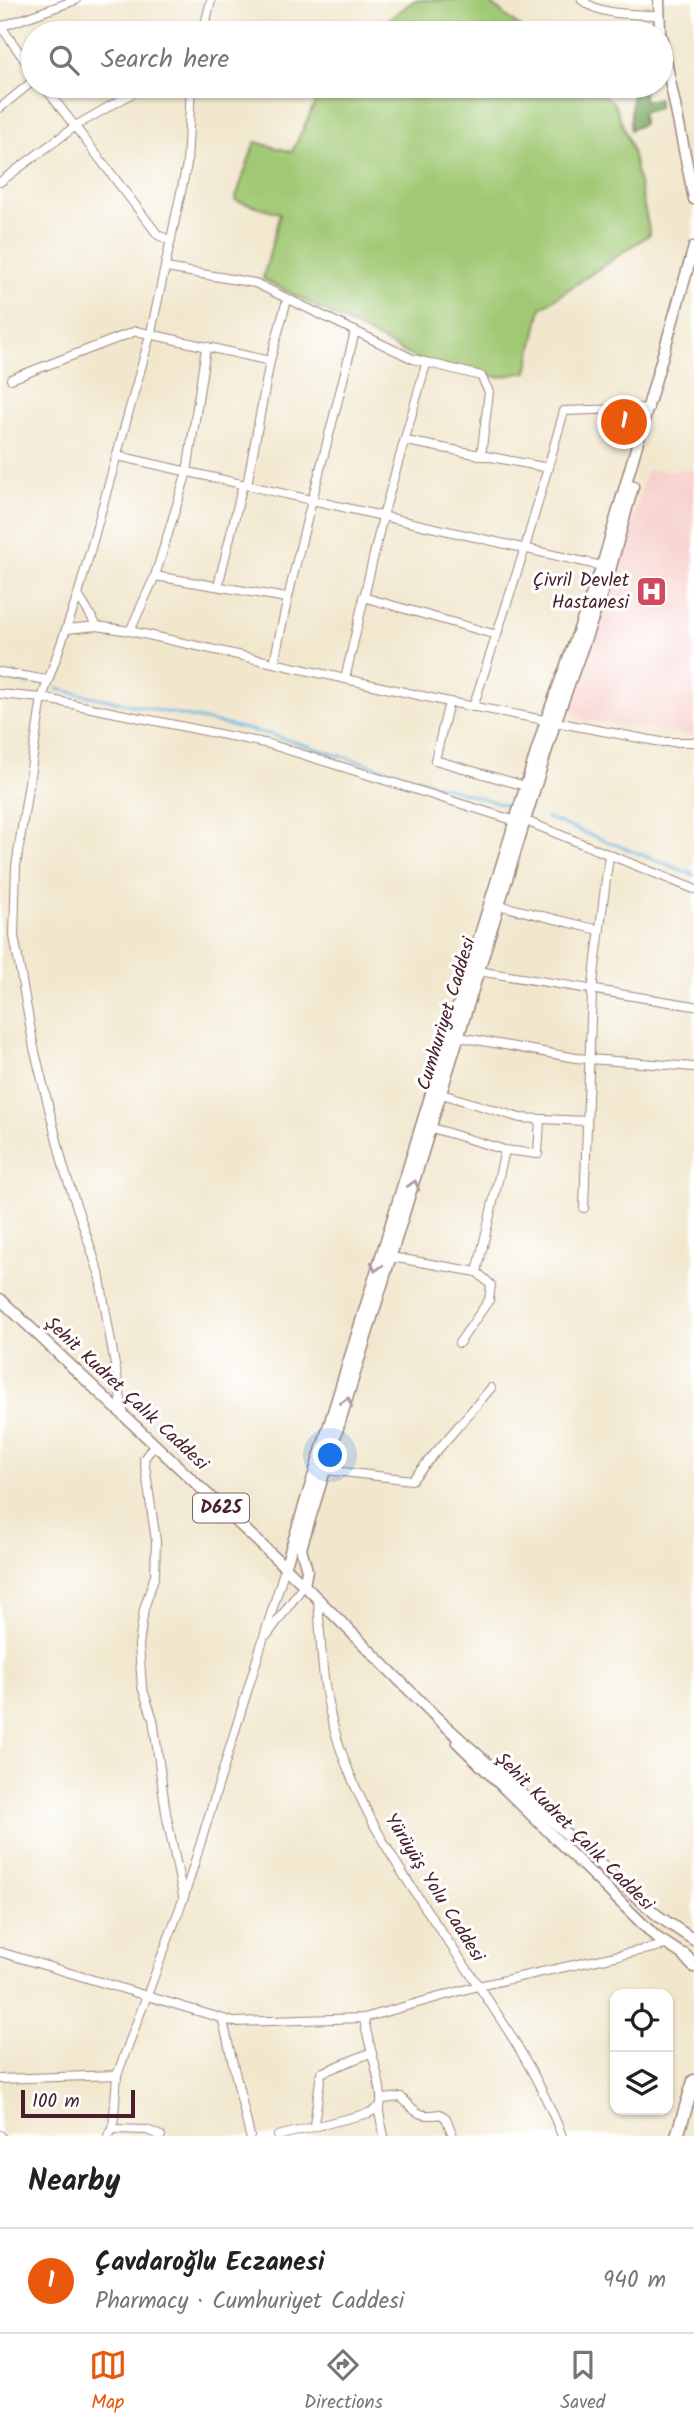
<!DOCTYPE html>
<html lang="en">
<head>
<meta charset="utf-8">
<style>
  :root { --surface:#fff; --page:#f2f2f2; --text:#222; --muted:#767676; --line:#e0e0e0; --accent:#ea580c }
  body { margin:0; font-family:Kalam,sans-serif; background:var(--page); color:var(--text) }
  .controls { position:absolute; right:21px; bottom:21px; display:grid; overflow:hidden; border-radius:14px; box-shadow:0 2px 5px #0004 }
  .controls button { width:63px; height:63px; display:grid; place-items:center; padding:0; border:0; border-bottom:2px solid var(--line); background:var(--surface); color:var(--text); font:35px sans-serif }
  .scale { position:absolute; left:21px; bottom:18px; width:114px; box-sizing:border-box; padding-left:7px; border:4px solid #4a1f2b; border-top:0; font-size:19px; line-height:24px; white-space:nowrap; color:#4a1f2b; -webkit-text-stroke:5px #fff; paint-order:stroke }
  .you { position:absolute; left:331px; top:1456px; width:24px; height:24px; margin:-18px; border:5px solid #fff; border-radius:50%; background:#1a73e8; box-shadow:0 0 0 10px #1a73e833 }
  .badge { display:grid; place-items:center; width:46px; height:46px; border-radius:50%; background:var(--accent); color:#fff; font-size:23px; font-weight:700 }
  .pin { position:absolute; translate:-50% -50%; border:4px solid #fff; box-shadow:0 2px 7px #0006 }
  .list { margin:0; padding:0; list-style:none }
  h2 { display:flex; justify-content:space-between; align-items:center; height:91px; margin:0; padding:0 28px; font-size:30px }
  h2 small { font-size:23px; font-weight:400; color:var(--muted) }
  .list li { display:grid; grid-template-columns:46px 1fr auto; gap:21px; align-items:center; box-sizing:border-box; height:105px; padding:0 28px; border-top:2px solid var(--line) }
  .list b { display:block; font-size:26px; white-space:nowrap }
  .list p { margin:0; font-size:23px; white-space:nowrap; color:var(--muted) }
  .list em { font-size:23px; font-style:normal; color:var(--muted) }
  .icon { flex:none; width:38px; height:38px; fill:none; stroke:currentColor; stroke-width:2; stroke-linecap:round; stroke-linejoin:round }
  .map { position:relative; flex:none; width:694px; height:2136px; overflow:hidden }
  .search { position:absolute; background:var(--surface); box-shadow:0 2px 5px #0004; left:21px; right:21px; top:21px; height:77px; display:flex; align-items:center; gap:18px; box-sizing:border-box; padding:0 24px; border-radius:38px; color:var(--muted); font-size:26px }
  .sheet { height:196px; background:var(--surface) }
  nav { display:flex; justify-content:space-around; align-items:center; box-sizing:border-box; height:98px; border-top:2px solid var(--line); background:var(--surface); font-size:19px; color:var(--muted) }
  nav a { display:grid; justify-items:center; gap:4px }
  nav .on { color:var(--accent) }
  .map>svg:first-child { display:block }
  .built { fill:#f7d0cb }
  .green { fill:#a1c974; stroke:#767450; stroke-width:2 }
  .forest { fill:#80ad66; stroke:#656648; stroke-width:2 }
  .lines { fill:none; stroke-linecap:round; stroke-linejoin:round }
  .stream { stroke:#68b2e0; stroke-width:2.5 }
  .minor-casing { stroke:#9e837c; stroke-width:10 }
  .major-casing { stroke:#9e837c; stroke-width:13 }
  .highway-casing { stroke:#9e837c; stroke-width:15 }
  .minor { stroke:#fff; stroke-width:8 }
  .major { stroke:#fff; stroke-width:10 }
  .highway { stroke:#fff; stroke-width:12 }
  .oneway { stroke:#ae9aa0 }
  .labels { text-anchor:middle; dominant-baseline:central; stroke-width:6; stroke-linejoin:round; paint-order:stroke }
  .shield { fill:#fff; stroke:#80626b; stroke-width:2 }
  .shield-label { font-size:18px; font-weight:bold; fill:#4a1f2b }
  .poi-label { font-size:19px; fill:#4a1f2b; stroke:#fff; text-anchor:end }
  .street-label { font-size:19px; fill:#4a1f2b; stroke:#fff }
</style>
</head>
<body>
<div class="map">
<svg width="694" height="2136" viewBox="0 0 694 2136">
  <rect width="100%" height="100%" fill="#fff"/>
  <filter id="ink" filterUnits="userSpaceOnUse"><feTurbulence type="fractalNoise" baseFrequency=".0143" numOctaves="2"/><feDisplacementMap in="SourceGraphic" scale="14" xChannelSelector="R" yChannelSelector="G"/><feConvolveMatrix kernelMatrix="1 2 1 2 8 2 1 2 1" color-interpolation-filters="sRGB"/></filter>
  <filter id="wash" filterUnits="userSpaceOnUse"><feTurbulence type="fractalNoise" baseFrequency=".00686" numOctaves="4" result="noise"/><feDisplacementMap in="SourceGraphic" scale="28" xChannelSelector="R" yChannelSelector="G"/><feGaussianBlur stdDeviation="1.57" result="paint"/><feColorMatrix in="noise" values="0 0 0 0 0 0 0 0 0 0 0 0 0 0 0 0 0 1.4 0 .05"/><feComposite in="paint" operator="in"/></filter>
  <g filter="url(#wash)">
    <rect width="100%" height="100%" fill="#f1e7cd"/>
    <polygon class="built" points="646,470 694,470 694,736 582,720 569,708 630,532"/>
    <g class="green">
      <polygon points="415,0 486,0 527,33 371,33"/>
      <polygon points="323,86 592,86 614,103 631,147 650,234 541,308 527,372 499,377 427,364 263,279 280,213 235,200 255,142 292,152"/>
    </g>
    <polygon class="forest" points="633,86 642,86 645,101 658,98 658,108 642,112 643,124 630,130"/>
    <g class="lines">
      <g class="stream">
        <polyline points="0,678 30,684"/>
        <polyline points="57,689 265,733 508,806"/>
        <polyline points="547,818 694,875"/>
      </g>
    </g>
  </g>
  <g filter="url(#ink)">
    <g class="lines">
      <defs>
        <g id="minor">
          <path d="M582,0C600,16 634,14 657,15"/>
          <polyline points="0,25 33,72"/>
          <polyline points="0,27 76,0"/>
          <polyline points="203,33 211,0"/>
          <polyline points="44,86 158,235 171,241"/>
          <polyline points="191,86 187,164 151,332 78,595 42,698 269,744 516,821"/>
          <polyline points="0,108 33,81"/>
          <polyline points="0,182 77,125 145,86"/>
          <polyline points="166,268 255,283 413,359 481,376 489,392 481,456"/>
          <polyline points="11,379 136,331 270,361"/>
          <polyline points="406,441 549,468"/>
          <polyline points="118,456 602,566"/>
          <polyline points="247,485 270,361 287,300"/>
          <polyline points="155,576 287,598"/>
          <polyline points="218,586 243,484"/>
          <polyline points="78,595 97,626"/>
          <polyline points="363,597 497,635"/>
          <polyline points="67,629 97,626 130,631 449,702 661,742 694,742"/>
          <polyline points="130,631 155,576 187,472 206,348"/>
          <path d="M274,663C296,551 329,442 355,331"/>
          <polyline points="0,672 47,680"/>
          <polyline points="345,679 383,516 426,364"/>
          <polyline points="0,694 42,698 16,866 14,936 34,1048 64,1169 99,1273 124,1417"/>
          <polyline points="449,702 435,760 525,786"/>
          <polyline points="473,707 525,548 564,411 649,408"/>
          <polyline points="526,821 694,889"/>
          <polyline points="498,905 599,930"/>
          <polyline points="478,971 694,1006"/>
          <polyline points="454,1036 576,1058 694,1067"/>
          <polyline points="442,1094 520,1118 586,1121"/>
          <polyline points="432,1128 505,1150 538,1154 540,1119"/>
          <polyline points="584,1208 592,992 609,855"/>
          <polyline points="391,1257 477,1272 491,1285 489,1300 459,1343"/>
          <polyline points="477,1272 505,1150"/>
          <polyline points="154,1445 144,1459 156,1541 155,1575 144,1609 139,1645 142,1687 153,1719 166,1813 183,1896"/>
          <polyline points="326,1470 412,1480 491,1388"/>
          <path d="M318,1599C321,1645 322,1691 336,1735C381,1884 507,1992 562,2136"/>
          <polyline points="268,1634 304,1585"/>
          <polyline points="0,1952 234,2022 364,2018 478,1986 666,1945"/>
          <polyline points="223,2021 250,2136"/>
          <polyline points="0,2079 117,2075"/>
          <path d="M383,2099L401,2097C416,2112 418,2118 440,2114L446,2118L453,2136"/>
          <polyline points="378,2108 384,2136"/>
          <polyline points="314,2125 321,2073 370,2053"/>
          <polyline points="113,2129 147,2130 161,2136"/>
          <polyline points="0,2135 1,2136"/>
          <polyline points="108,2136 113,2129 117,2075 184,1897 285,1568"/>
          <path d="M278,2136L369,2113L380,2107C386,2094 366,2038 364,2018"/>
        </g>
        <g id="major">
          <polyline points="659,0 660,33"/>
          <polyline points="661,36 694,199"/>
          <polyline points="0,1299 304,1585 438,1719 658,1916 694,1940"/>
          <polyline points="285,1568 546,720 602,566 694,247"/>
          <polyline points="304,1585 307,1570 301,1548 555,723 609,574 633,486"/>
          <polyline points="458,1743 656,1937 688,1958"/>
        </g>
        <g id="highway">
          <polyline points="684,1955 694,1966"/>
          <polyline points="677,2136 694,2081"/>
        </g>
      </defs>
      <use href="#minor" class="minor-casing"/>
      <use href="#major" class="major-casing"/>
      <use href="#highway" class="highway-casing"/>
      <use href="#minor" class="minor"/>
      <use href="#major" class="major"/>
      <use href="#highway" class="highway"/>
    </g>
    <defs><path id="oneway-chevron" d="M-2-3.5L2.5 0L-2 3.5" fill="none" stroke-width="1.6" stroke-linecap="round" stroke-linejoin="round" transform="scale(1.75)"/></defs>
    <g class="oneway">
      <use href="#oneway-chevron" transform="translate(414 1185) rotate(-73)"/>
      <use href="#oneway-chevron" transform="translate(376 1267) rotate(107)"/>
      <use href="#oneway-chevron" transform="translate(347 1402) rotate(-73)"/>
    </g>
  </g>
  <defs>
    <symbol id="hospital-square" viewBox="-11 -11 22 22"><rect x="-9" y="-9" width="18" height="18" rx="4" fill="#d1495b" stroke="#fff"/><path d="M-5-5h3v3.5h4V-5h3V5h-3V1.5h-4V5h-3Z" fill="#fff"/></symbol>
  </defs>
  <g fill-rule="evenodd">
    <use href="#hospital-square" x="634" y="574" width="35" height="35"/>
  </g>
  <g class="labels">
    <rect class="shield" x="193" y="1493.5" width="56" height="29" rx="5"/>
    <g class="shield-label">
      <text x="221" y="1508">D625</text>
    </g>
    <g class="poi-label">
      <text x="629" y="581">Çivril Devlet<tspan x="629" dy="22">Hastanesi</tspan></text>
    </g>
    <g class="street-label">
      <text transform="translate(447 1014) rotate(-73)">Cumhuriyet Caddesi</text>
      <text transform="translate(126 1394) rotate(43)">Şehit Kudret Çalık Caddesi</text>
      <text transform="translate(574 1832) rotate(45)">Şehit Kudret Çalık Caddesi</text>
      <text transform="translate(434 1888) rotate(58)">Yürüyüş Yolu Caddesi</text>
    </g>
  </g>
</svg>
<div class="controls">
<button><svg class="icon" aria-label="locate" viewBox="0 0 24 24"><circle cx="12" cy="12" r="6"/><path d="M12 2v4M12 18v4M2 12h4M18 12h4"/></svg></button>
<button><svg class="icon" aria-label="layers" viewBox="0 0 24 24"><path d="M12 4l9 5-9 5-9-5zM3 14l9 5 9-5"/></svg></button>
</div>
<div class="scale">100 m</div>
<div class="you"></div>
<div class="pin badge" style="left:624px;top:422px">1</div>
<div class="search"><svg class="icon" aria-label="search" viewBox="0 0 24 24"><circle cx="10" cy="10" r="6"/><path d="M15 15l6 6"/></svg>Search here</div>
</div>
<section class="sheet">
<h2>Nearby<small></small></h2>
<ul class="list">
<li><span class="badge">1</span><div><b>Çavdaroğlu Eczanesi</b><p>Pharmacy · Cumhuriyet Caddesi</p></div><em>940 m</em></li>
</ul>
</section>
<nav>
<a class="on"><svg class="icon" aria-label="map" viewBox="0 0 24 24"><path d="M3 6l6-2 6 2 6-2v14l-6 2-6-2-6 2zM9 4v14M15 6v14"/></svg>Map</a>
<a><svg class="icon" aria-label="directions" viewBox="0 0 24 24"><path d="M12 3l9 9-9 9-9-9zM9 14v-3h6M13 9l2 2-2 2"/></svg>Directions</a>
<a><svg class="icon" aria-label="saved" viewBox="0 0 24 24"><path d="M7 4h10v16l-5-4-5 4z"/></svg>Saved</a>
</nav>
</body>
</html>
